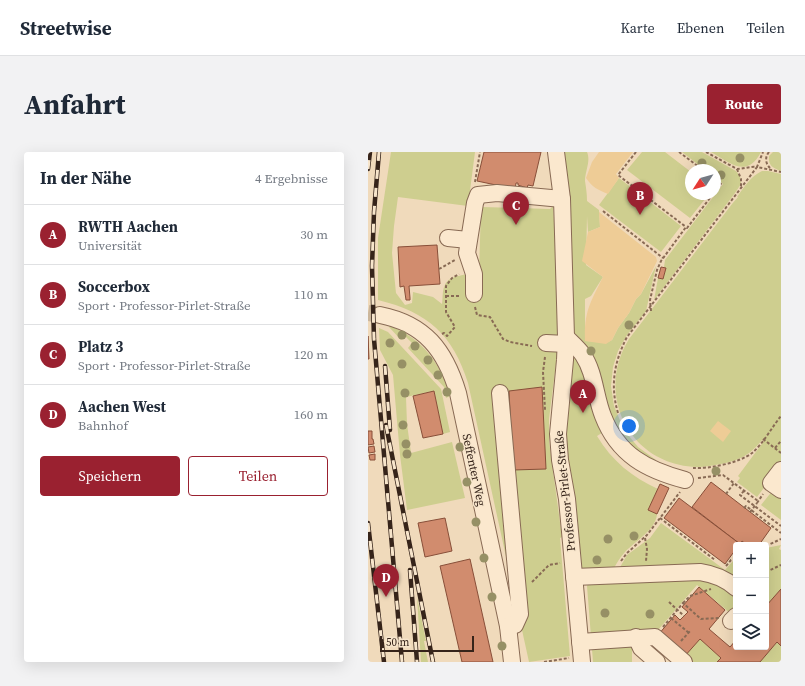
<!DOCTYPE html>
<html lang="de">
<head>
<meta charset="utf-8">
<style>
  :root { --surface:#fff; --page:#f2f2f3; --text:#1f2937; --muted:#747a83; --line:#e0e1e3; --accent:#9a2130 }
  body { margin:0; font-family:"Source Serif 4",serif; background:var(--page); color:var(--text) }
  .controls { position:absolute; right:12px; bottom:12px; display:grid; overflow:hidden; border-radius:4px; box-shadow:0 4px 16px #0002 }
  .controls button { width:36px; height:36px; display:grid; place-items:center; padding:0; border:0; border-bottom:1px solid var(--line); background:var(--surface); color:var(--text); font:20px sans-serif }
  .compass { position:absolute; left:317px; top:12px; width:36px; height:36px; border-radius:50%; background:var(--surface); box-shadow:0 4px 16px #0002; rotate:234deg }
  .scale { position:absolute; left:12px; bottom:10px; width:94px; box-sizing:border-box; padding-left:4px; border:2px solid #36241a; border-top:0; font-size:11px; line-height:14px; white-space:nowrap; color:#36241a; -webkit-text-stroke:3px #f7e5cb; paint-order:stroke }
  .you { position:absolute; left:261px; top:274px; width:14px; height:14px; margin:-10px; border:3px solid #fff; border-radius:50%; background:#1a73e8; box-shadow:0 0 0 6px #1a73e833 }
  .badge { display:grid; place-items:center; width:26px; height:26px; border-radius:50%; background:var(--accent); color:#fff; font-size:13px; font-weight:700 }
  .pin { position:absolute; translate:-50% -33px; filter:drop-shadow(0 1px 2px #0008) }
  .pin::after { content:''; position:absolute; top:21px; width:14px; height:12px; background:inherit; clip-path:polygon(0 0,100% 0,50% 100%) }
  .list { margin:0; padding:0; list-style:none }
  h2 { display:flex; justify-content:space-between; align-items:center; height:52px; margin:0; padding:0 16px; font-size:17px }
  h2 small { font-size:13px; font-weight:400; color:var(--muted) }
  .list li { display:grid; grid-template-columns:26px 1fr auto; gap:12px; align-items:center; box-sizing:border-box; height:60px; padding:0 16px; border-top:1px solid var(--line) }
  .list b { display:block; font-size:15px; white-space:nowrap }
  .list p { margin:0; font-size:13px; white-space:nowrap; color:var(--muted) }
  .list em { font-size:13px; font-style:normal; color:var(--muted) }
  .actions { display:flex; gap:8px; padding:12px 16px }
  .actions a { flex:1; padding:9px 0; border:1px solid var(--accent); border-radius:4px; text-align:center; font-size:14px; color:var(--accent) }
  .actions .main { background:var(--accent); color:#fff }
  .icon { flex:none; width:22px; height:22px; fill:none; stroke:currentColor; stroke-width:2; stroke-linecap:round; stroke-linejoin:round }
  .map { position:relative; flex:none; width:413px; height:510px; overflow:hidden; border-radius:4px }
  header { display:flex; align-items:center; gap:24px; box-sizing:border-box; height:56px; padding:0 20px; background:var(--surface); border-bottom:1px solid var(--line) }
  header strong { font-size:19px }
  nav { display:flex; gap:22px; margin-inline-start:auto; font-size:14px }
  .intro { display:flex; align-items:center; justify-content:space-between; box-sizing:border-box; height:96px; padding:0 24px }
  h1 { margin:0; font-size:28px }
  .button { padding:10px 18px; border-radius:4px; background:var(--accent); color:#fff; font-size:14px; font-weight:700 }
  main { display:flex; gap:24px; padding:0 24px }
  aside { flex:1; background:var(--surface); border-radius:4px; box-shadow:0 4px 16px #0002 }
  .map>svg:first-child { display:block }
  .green { fill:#cece8f }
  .sand { fill:#eecc96 }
  .building { fill:#d18c6e; stroke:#884f39 }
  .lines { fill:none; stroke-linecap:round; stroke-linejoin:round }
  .minor-tunnel { stroke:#cbb69b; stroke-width:16; stroke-dasharray:16 8; stroke-linecap:butt }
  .minor-casing { stroke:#886a54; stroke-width:18 }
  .path { stroke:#886a54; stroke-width:2; stroke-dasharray:3 2; stroke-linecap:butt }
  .minor { stroke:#fbe8ce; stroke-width:16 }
  .rail-casing { stroke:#36241a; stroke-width:4.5 }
  .rail { stroke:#f7e5cb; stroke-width:3; stroke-dasharray:9; stroke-linecap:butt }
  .path-bridge { stroke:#886a54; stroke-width:2; stroke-dasharray:3 2; stroke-linecap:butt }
  .tree { fill:#969065 }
  .labels { text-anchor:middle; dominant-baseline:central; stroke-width:3; stroke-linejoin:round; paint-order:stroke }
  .street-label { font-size:12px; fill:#36241a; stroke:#f7e5cb }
</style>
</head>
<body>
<header>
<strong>Streetwise</strong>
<nav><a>Karte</a><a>Ebenen</a><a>Teilen</a></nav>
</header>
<div class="intro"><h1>Anfahrt</h1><a class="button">Route</a></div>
<main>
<aside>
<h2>In der Nähe<small>4 Ergebnisse</small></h2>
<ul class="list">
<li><span class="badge">A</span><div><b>RWTH Aachen</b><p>Universität</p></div><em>30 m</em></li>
<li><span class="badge">B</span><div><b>Soccerbox</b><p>Sport · Professor-Pirlet-Straße</p></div><em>110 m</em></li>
<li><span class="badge">C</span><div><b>Platz 3</b><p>Sport · Professor-Pirlet-Straße</p></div><em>120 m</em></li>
<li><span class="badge">D</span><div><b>Aachen West</b><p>Bahnhof</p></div><em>160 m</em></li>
</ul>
<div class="actions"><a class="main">Speichern</a><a>Teilen</a></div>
</aside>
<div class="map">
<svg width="413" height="510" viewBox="0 0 413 510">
  <rect width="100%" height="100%" fill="#f0dabb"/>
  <g class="green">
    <path d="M23,0H107L100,54L30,45L26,74L24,101L28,141L37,153L44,151L45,140L65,145L74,152C75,146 74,138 77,133C80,123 102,122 111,121L113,55L182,57L185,54L188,99L190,196L181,267V289L194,385L192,386L202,504L161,510L100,231C85,183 60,160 10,148V86Z"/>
    <path d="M195,0H219C223,9 217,19 217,29C218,35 219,42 219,49L231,58L232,75L220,80L219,64L218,113L235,125L223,144L217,147V189L240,190L244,188L250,176L261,161L268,147L273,142L288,114L278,159L259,183L250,199L245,215L243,234L246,254L256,278L270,295L288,308L286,314L256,291L205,183Z"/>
    <polygon points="274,0 297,0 323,20 323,42 341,42 322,66 259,18"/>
    <polygon points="314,0 334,0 368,19 372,24 373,32 367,41 286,148 290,126 295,127 298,116 296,115 297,108 355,32 347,25 347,18 337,18"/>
    <path d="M343,0H393C379,27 362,11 343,0Z"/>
    <path d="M405,0H413V19C405,16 400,14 401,4Z"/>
    <path d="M394,19H400L413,22V313L389,345L369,330L372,326L370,324L396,289L394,288C382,303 372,308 353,312C345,313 337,315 329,315C262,313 226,243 261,187L364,52L370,45H369C376,35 383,24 394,19Z"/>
    <polygon points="251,26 313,74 293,100 231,53"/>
    <path d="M22,174C54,186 73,212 82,244L78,246L76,235L40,196L44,191L37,184L33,188L21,175Z"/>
    <polygon points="11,176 20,180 73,237 82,280 75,282 66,239 38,245 39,272 43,301 84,290 97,346 39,358 32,303 25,223 12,198"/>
    <path d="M204,206L209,207L214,210L237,279L229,284C244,309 264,325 290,337L280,358L289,362C288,378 266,390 257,400C252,405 249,411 246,416L214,418L196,292Z"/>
    <polygon points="405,338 413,344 413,368 393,353"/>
    <polygon points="293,371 357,418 365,409 368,409 368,432 251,417 259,403 282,386"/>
    <polygon points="413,393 411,397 413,398 413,437 398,454 398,396"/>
    <path d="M327,424L365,439C370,447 369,455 363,462L329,433L284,485L264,495V510H225L219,434L221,430Z"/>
    <polygon points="49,445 58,489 56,489 60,510 53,510"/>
    <polygon points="413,486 413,510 392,510"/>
    <polygon points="332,487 353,506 349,510 323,510 316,505"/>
  </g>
  <g class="sand">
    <path d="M231,0H265L248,22L251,26L240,42C230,38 224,35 218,26L224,10Z"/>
    <path d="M231,60L288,105L289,109L273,142L268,147L261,161L250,176L244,188L238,192L217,189C216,160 222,151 235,125L214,109L220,80L232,75Z"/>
    <polygon points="350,269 363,279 355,290 342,279"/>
  </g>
  <g class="building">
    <polygon points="116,0 173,0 165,34 160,33 159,36 150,33 150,31 148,31 147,37 109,29"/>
    <polygon points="69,93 72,132 41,134 42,146 42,148 38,148 36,134 32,135 30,95"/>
    <polygon points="293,115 298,116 295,127 290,126"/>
    <polygon points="0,184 1,207 0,207"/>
    <polygon points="174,235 178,317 145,318 141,239"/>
    <polygon points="66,239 75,282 55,286 45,244"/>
    <polygon points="0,279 4,279 4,287 5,287 6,292 0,293"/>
    <polygon points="6,294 7,300 1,301 0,295"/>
    <polygon points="7,302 7,308 2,308 1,303"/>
    <polygon points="343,330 403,376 391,393 379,393 374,389 372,392 324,355"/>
    <polygon points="292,332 301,336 289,362 280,358"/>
    <polygon points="311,346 372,392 368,393 368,397 357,412 296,366"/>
    <polygon points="77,366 84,399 57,405 50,371"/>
    <polygon points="102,407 125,510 94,510 72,414"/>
    <polygon points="331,435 357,458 341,477 362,495 368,488 368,495 398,495 398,454 413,437 413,494 409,490 392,510 349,510 353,506 332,487 316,505 290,483 307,463 312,468 320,460 314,455"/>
  </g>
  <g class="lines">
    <polyline class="minor-tunnel" points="0,161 12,163"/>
    <defs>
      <g id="minor">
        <polyline points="188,0 194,47 198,185 197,208 190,282 192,308 199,347 214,510"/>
        <polyline points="80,86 100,88"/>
        <polyline points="106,142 106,122 99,101 107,51 110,43 129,41 194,47"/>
        <path d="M12,163C57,172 77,198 90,241L140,474L144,510"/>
        <path d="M198,185C204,191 211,197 215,203C227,221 227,244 235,264C250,303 279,318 317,328"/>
        <polyline points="178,191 198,192"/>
        <polyline points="132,241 152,462 147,473 140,474"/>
        <polyline points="413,318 403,331 413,338"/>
        <path d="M206,425L332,420C346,422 358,427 368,436"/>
        <polyline points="363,469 368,464"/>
        <polyline points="268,485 273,496 289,510"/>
        <polyline points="212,490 287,485 316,510"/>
      </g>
    </defs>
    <use href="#minor" class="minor-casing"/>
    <g class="path">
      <polyline points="268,0 250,23 318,75"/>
      <polyline points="311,0 335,18"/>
      <path d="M338,0L369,17C376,17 382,14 389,15L395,0"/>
      <path d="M401,0C397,5 397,11 402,16"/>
      <polyline points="369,17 373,27 373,35"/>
      <polyline points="347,27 353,32 347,39"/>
      <polyline points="107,30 112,0"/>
      <polyline points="235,59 295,106"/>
      <polyline points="71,117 87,108"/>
      <polyline points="78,144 93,144"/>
      <polyline points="107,155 109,163 122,165 135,187 142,190 164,194"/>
      <polyline points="283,159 282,148 289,118 293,109 318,75 319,76 345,42"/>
      <polyline points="74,182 76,181 79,184 87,175 78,160 78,134 84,126 91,122"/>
      <polyline points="177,205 175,220 177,258"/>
      <path d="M250,261C242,234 246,210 259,185L389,15L413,20"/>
      <polyline points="395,287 413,301"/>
      <polyline points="407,296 413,289"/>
      <path d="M325,316C341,317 371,311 384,301C395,292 404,275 413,264"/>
      <polyline points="330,326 355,323 390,349"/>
      <polyline points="376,339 372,343 413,374"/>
      <polyline points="358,342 366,331"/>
      <polyline points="389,351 395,342"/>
      <polyline points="376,356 378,354 413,381"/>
      <polyline points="292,366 347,408"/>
      <polyline points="277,386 279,397 278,409"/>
      <polyline points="398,394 413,387"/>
      <polyline points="253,409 259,401 279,383 312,340"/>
      <polyline points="358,414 363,408 368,407"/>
      <polyline points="398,420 413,413"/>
      <polyline points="164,430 181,413 192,411"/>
      <polyline points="315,451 322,444 343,437"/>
      <polyline points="303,466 321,481"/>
      <polyline points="295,475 315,451 333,467 351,466"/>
      <polyline points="313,489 323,478"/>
      <polyline points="176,510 201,506"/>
    </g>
    <use href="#minor" class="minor"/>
    <defs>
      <g id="rail">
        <polyline points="11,0 6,60 4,114 6,187 34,510"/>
        <polyline points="0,17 2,0"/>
        <polyline points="17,214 22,278"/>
        <polyline points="18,273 65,510"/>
        <polyline points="0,371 16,510"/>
        <polyline points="42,418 49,510"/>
      </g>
    </defs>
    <use href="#rail" class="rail-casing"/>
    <use href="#rail" class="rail"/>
    <g class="path-bridge">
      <polyline points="382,360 389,351"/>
      <polyline points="301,450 316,464"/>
    </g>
  </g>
  <g class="tree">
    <circle cx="372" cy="6" r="4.5"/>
    <circle cx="334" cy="11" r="4.5"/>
    <circle cx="353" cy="23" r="4.5"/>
    <circle cx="261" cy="173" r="4.5"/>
    <circle cx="34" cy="183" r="4.5"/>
    <circle cx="22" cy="191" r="4.5"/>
    <circle cx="47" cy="194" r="4.5"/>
    <circle cx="223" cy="199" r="4.5"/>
    <circle cx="60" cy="208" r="4.5"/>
    <circle cx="34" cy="212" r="4.5"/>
    <circle cx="70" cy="223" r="4.5"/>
    <circle cx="79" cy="240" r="4.5"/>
    <circle cx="37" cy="241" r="4.5"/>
    <circle cx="35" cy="273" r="4.5"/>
    <circle cx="38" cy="292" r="4.5"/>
    <circle cx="92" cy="295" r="4.5"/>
    <circle cx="39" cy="302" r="4.5"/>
    <circle cx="348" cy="319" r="4.5"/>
    <circle cx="99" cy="330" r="4.5"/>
    <circle cx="108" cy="370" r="4.5"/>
    <circle cx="266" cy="384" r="4.5"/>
    <circle cx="240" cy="387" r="4.5"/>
    <circle cx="116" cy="406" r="4.5"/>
    <circle cx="229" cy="408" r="4.5"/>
    <circle cx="124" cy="445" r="4.5"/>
    <circle cx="237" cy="461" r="4.5"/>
    <circle cx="282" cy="462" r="4.5"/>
    <circle cx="134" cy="494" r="4.5"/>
  </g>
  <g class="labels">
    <g class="street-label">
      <text transform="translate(106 318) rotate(78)">Seffenter Weg</text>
      <text transform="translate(197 339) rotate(-96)">Professor-Pirlet-Straße</text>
    </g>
  </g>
</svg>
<div class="controls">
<button>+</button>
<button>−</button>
<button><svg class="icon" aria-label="layers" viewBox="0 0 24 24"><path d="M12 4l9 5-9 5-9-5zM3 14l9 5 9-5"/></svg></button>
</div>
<svg class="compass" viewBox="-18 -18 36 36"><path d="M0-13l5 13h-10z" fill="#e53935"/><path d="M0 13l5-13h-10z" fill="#747a83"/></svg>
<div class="scale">50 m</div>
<div class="you"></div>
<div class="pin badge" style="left:215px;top:261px">A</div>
<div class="pin badge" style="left:272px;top:63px">B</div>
<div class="pin badge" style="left:148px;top:73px">C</div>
<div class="pin badge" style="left:18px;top:445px">D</div>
</div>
</main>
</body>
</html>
